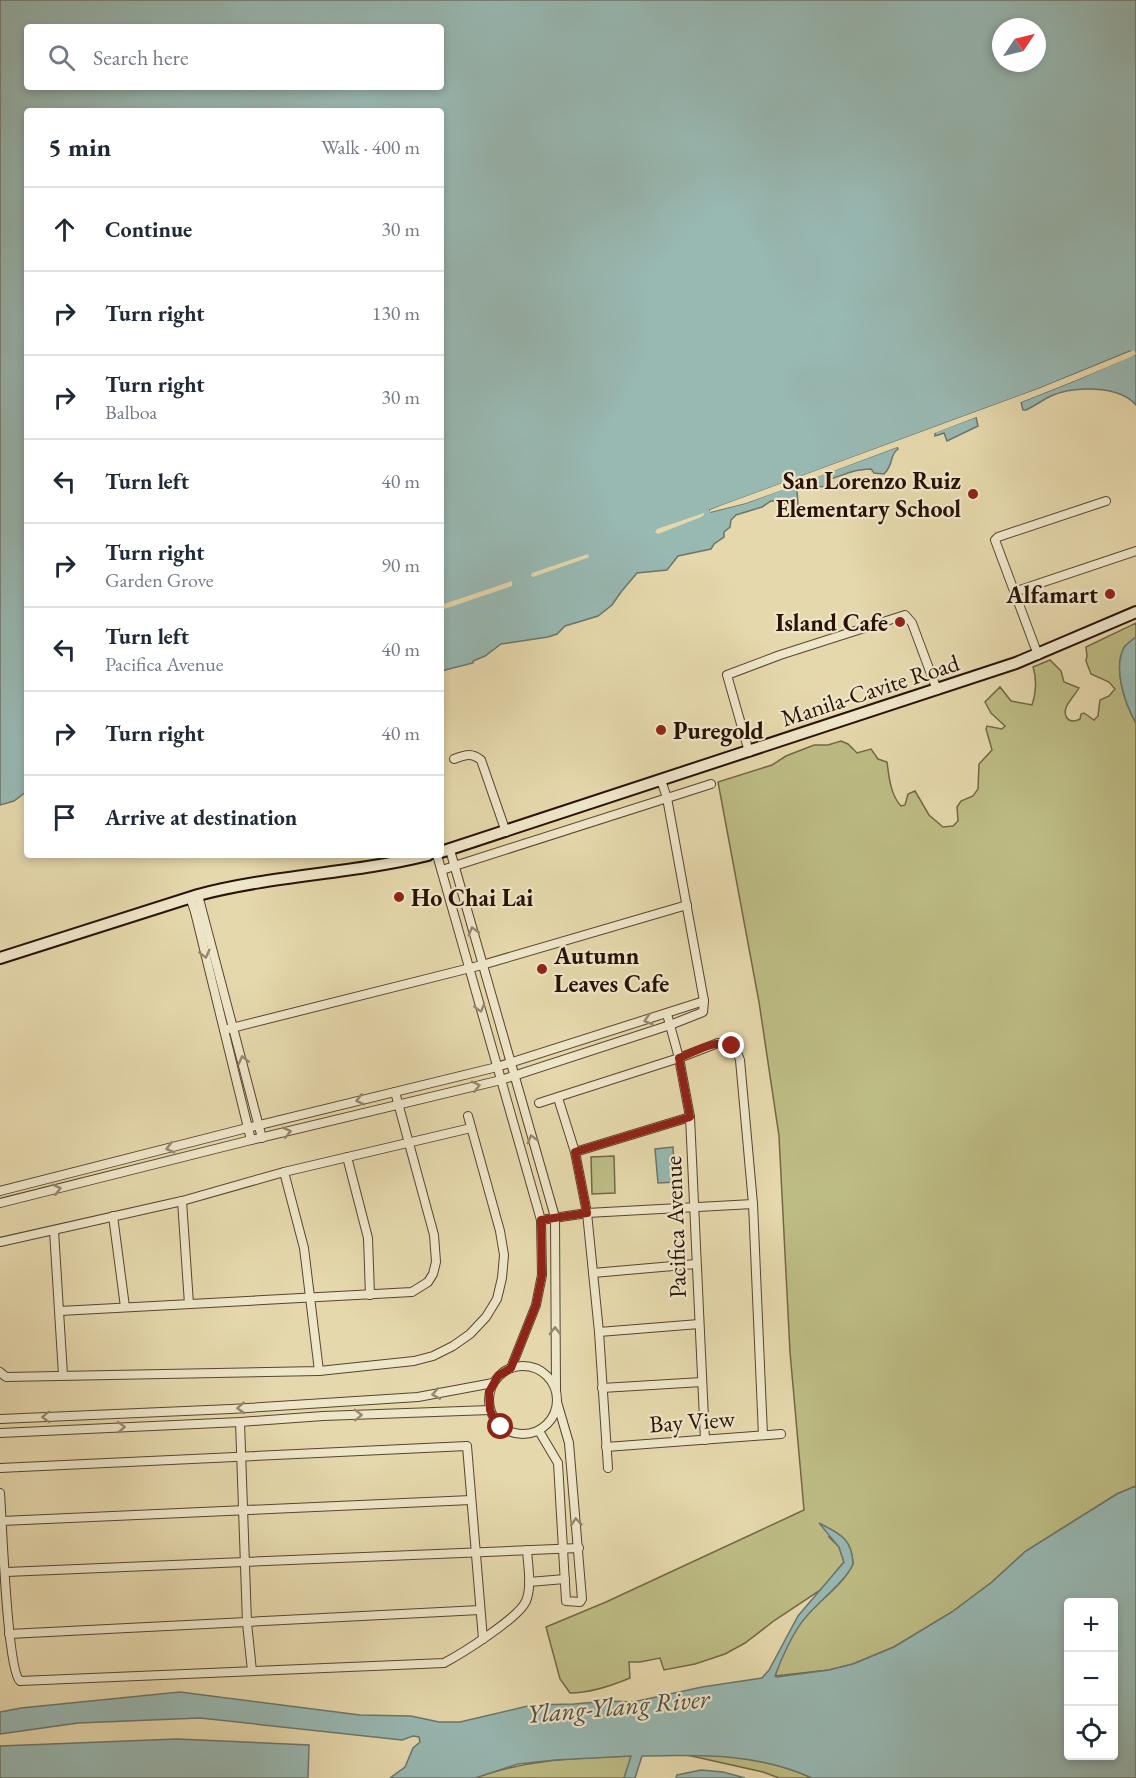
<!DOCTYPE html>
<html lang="en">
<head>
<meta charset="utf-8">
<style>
  :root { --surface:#fff; --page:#f2f2f3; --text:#1f2937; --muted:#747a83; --line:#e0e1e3 }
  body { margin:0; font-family:"EB Garamond",serif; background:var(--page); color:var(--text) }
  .controls { position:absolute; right:18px; bottom:18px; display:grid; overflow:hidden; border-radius:6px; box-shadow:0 3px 9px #0003 }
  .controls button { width:54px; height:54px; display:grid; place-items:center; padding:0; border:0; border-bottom:2px solid var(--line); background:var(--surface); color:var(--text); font:30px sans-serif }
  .compass { position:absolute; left:992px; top:18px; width:54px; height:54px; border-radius:50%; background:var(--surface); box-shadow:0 3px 9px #0003; rotate:55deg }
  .stop { position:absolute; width:18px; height:18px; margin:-14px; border:4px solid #8f2418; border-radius:50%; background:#fff }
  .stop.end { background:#8f2418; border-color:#fff; box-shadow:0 2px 6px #0008 }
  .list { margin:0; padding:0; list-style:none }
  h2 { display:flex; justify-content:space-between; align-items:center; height:78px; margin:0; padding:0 24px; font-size:26px }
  h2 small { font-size:20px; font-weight:400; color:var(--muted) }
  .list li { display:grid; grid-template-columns:39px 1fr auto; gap:18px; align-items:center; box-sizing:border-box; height:84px; padding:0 24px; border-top:2px solid var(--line) }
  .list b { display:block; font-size:22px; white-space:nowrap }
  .list p { margin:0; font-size:20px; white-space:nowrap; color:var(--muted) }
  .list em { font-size:20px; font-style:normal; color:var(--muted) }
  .icon { flex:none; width:33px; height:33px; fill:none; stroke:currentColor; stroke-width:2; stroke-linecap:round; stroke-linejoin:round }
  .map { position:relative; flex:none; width:1136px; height:1778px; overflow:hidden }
  .search { position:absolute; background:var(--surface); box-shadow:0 3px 9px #0003; left:24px; top:24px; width:420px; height:66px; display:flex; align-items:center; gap:15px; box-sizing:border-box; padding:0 21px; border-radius:6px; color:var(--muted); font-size:22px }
  .panel { position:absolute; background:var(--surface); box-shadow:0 3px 9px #0003; left:24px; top:108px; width:420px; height:750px; border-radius:6px }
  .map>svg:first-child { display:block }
  .green { fill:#bdbc84; stroke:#736744; stroke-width:1.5 }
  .water { fill:#98b8b2; stroke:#6c766c; stroke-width:1.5; fill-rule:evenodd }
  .pier { fill:#e5d8ac }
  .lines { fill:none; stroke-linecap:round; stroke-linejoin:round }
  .street-casing { stroke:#58442e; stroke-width:10 }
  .secondary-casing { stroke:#291204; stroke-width:14 }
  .street { stroke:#eee6c9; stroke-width:8 }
  .secondary { stroke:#eee6c9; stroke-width:10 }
  .oneway { stroke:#958770 }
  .route { stroke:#8f2418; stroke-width:8 }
  .poi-dot { fill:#8f2418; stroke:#eee6c9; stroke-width:2 }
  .labels { text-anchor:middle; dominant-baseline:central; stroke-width:4.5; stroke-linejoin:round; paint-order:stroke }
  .poi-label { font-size:24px; font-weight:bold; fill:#291204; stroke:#eee6c9; text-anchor:end }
  .street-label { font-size:24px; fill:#291204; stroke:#eee6c9 }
  .water-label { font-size:26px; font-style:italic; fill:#504c41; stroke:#eee6c9 }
</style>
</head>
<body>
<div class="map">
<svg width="1136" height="1778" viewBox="0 0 1136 1778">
  <rect width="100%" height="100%" fill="#e5d8ac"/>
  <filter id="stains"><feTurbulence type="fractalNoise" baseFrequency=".00333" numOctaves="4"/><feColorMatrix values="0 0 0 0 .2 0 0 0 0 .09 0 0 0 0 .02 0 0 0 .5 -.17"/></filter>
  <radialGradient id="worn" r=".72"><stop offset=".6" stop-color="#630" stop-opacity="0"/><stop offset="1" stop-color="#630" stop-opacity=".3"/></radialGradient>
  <g class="green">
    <path d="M1136,623V637C1133,640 1128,643 1125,646C1112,667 1125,704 1136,723V1486L1117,1494L1026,1551L992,1582L952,1612L894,1647L853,1664L829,1670L775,1676C780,1659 794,1630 805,1617C819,1601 845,1583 853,1564C852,1547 847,1540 834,1531L829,1537L839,1547L844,1562L822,1589L775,1620L745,1643L725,1654L695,1664L664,1670L660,1658L640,1662H629L630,1678C611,1686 591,1693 570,1693L560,1679L546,1627L606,1602L804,1510L790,1352L779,1136L759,1002L718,782L772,765L786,756L814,745H828L841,741L848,744L857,753L871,749L878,759L887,762C889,776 890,794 901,806L905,805L908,794L915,791L929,815L943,827L953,826L958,821L957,807L961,801L973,796L978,789L979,764L992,750L986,729L987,726L1002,729L1005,726L991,713L985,702L1000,687L1011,701L1032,705C1036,694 1037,679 1033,667L1050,660L1061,671L1064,682L1079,688C1075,696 1060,708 1067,718C1071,723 1076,721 1080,719L1081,714L1084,713L1094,720L1098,716L1100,700L1109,696L1115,689L1109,682L1091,674L1086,661L1087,656L1086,647Z"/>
    <polygon points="614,1156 615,1193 592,1194 591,1157"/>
    <path d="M687,1755C730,1754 772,1760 812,1778H779L763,1772Z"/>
    <path d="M632,1756L624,1778H475C527,1759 577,1758 632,1756Z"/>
  </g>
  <g class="water">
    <path d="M0,0H1136V353L1130,351L1038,389L710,510L711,512L746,503L897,447L898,449C888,457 895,463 884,474L874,473L871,469C852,470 849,473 831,479L828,487L802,486L797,490L798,505L796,508L787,506L781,501H771L762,507L736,515L731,520L730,527L724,532V537L714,544L711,549L678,556L667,570L637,573L621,592L612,605L598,616L565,626L557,634L548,637L501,644L485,656L473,661V663L441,671V111H27V791L14,801L0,805ZM27,27H441V87H27ZM1001,27H1037V63H1001Z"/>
    <path d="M1136,354V405C1119,385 1073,386 1051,396C1042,400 1035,406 1026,410H1023L1021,402L1074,381Z"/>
    <polygon points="976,417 978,426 947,441 944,433 935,436 935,432"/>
    <path d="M1136,637V723C1125,704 1112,667 1125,646C1128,643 1132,640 1136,637Z"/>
    <polygon points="673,1147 675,1182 658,1183 655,1149"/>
    <path d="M1136,1486V1778H812C757,1753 701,1755 642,1756L635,1778H624L631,1756L555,1760L518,1764L475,1778H390L405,1767L413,1748L420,1742L419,1737L413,1736L402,1740L200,1718L78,1723L0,1734V1712L21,1708L180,1692L360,1715L411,1716L439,1722H460L532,1705L574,1704L608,1701L633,1702L702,1687L762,1678L769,1670L798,1616L844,1562L839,1547L819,1523C840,1534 852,1538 853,1564C846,1581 818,1602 806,1617C794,1630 781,1659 775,1676L777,1677L829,1670L853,1664L894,1647L952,1612L992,1582L1026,1551L1117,1494ZM1068,1602H1114V1756H1068Z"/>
    <polygon points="177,1739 309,1745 308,1778 0,1778 0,1746"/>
    <polygon points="701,1770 723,1772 745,1778 676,1778 677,1775"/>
  </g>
  <g class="pier">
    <polygon points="1134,350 1136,354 1131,357 1074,381 1021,402 1018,403 1019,399 977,414 979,416 932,434 933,431 898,444 900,446 788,488 746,503 710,512 710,510 720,506 1038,389"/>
    <polygon points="704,513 704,515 701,517 658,534 655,532 657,529"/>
    <polygon points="588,554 589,557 587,558 533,577 531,576 532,573"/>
    <polygon points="512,581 512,586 441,610 441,605"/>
  </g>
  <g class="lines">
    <defs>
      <g id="street">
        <polyline points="1014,592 1136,551"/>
        <polyline points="1038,655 995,540 998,537 1106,501"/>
        <polyline points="749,752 727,675 780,655 905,615 912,623 937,690"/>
        <path d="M454,759C465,755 471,752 481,760L506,832"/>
        <polyline points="450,850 555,1217 556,1389"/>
        <polyline points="437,855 541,1220 542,1275 536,1305 511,1368"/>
        <polyline points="442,870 711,784"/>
        <polyline points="198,895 262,1138"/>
        <polyline points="190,897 195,912 251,1140"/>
        <polyline points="667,1014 679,1058 690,1117 705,1440"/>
        <polyline points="224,1030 482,965 687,905"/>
        <polyline points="558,1098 575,1152 587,1213 599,1332 608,1468"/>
        <polyline points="539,1103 679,1058 718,1043 728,1043 736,1050 740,1060 753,1204 763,1435"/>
        <polyline points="575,1152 690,1117"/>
        <polyline points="347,1157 368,1238 370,1295"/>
        <polyline points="284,1172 304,1248 319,1371"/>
        <polyline points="0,1191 247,1128 497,1067 704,1001"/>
        <polyline points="182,1201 189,1304"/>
        <polyline points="0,1203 251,1140 501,1080 670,1025 703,1012 704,1001 667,798 661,780"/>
        <polyline points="113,1216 125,1307"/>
        <polyline points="541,1220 587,1213 753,1204"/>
        <polyline points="54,1231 63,1375"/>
        <polyline points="0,1242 182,1201 284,1172 471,1128"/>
        <polyline points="593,1273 696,1264"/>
        <polyline points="60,1311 412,1292 428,1282 433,1274 436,1262 434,1235 395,1092"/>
        <polyline points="599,1332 699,1324"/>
        <circle cx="523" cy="1400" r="34"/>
        <polyline points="0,1372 6,1377 319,1371 414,1361 433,1356 453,1346 470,1334 486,1317 497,1299 502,1278 504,1255 500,1231 468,1116"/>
        <polyline points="602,1388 702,1382"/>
        <polyline points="0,1419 231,1409 418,1397 493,1383"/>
        <polyline points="240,1422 247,1623 252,1671"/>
        <polyline points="539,1431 558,1463 566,1601 580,1602 582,1599 569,1443 557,1402"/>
        <polyline points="0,1433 240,1422 323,1416 490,1410"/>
        <polyline points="606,1447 781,1434"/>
        <polyline points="0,1468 467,1446 483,1639"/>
        <path d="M0,1493C2,1520 7,1670 20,1681L444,1663C461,1654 519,1618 526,1601C532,1587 528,1566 527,1550"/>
        <polyline points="2,1521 471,1500"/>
        <polyline points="6,1572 579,1548"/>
        <polyline points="529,1582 565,1579"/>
        <polyline points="9,1634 480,1610"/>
      </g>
      <g id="secondary">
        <polyline points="441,852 1016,663 1136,612"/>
        <path d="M0,958L198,895C273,875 352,874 428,855"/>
      </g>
    </defs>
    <use href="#street" class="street-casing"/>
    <use href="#secondary" class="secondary-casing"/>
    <use href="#street" class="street"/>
    <use href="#secondary" class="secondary"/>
  </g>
  <defs><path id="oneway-chevron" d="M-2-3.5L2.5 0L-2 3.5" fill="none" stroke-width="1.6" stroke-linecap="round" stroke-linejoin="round" transform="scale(1.5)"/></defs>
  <g class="oneway">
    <use href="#oneway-chevron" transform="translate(473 931) rotate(-106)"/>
    <use href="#oneway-chevron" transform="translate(205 954) rotate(76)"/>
    <use href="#oneway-chevron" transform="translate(480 1008) rotate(74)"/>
    <use href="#oneway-chevron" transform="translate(648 1020) rotate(163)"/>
    <use href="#oneway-chevron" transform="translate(243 1060) rotate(-104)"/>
    <use href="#oneway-chevron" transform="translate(476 1086) rotate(-14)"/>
    <use href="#oneway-chevron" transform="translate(360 1100) rotate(166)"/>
    <use href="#oneway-chevron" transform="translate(287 1132) rotate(-13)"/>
    <use href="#oneway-chevron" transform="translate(532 1139) rotate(-106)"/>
    <use href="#oneway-chevron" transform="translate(170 1148) rotate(166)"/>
    <use href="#oneway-chevron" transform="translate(57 1189) rotate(-14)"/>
    <use href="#oneway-chevron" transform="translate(555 1331) rotate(-90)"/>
    <use href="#oneway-chevron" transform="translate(436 1394) rotate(170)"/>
    <use href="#oneway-chevron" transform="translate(241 1408) rotate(177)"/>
    <use href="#oneway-chevron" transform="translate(358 1415) rotate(-2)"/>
    <use href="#oneway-chevron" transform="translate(46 1417) rotate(178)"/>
    <use href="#oneway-chevron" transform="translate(121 1427) rotate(-2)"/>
    <use href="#oneway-chevron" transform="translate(576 1522) rotate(-96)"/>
  </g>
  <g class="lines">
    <path class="route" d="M501,1427L494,1419L490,1410L489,1392L498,1376L511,1368L536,1305L542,1275L541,1220L587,1213L575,1152L690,1117L679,1058C692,1053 720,1037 732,1046"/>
  </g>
  <g class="poi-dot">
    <circle cx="973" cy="494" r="6"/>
    <circle cx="1110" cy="594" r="6"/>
    <circle cx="900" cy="622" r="6"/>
    <circle cx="661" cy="730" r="6"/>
    <circle cx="399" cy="897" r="6"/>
    <circle cx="542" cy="969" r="6"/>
  </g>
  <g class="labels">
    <g class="poi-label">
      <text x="961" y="480">San Lorenzo Ruiz<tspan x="961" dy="28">Elementary School</tspan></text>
      <text x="1098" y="594">Alfamart</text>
      <text x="888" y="622">Island Cafe</text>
      <text x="673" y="730" text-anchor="start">Puregold</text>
      <text x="411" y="897" text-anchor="start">Ho Chai Lai</text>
      <text x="554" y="955" text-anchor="start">Autumn<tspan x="554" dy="28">Leaves Cafe</tspan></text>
    </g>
    <g class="street-label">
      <text transform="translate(870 690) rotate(-18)">Manila-Cavite Road</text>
      <text transform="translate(675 1227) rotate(-92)">Pacifica Avenue</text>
      <text transform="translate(692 1421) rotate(-4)">Bay View</text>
    </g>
    <g class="water-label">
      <text transform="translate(618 1706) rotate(-5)">Ylang-Ylang River</text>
    </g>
  </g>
  <rect width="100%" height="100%" filter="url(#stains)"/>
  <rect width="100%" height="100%" fill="url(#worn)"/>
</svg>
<div class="controls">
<button>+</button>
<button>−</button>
<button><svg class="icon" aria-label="locate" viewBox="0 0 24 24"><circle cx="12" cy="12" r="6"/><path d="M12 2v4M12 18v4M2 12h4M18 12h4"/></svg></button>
</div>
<svg class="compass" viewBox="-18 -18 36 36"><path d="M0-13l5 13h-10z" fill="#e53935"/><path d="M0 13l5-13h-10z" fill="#747a83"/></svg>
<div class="stop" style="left:501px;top:1427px"></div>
<div class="stop end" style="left:732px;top:1046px"></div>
<div class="search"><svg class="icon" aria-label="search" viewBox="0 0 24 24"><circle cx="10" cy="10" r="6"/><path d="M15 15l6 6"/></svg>Search here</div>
<section class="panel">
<h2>5 min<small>Walk · 400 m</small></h2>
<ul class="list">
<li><svg class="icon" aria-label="ahead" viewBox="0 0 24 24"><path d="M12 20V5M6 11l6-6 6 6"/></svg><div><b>Continue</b></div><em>30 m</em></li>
<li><svg class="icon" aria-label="right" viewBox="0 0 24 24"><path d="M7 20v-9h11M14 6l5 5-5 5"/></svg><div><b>Turn right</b></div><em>130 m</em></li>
<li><svg class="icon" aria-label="right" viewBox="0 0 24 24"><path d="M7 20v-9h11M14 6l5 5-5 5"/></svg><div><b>Turn right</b><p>Balboa</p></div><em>30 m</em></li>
<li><svg class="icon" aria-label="left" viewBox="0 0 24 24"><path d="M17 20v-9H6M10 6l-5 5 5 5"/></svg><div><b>Turn left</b></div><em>40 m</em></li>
<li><svg class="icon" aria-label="right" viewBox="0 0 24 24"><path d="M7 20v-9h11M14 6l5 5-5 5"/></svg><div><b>Turn right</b><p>Garden Grove</p></div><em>90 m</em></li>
<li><svg class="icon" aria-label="left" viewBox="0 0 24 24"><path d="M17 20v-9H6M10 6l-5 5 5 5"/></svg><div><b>Turn left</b><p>Pacifica Avenue</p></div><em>40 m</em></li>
<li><svg class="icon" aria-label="right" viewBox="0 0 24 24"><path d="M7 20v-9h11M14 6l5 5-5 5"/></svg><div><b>Turn right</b></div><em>40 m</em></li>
<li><svg class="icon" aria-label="arrive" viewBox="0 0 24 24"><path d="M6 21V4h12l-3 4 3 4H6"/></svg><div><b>Arrive at destination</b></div></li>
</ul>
</section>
</div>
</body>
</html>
